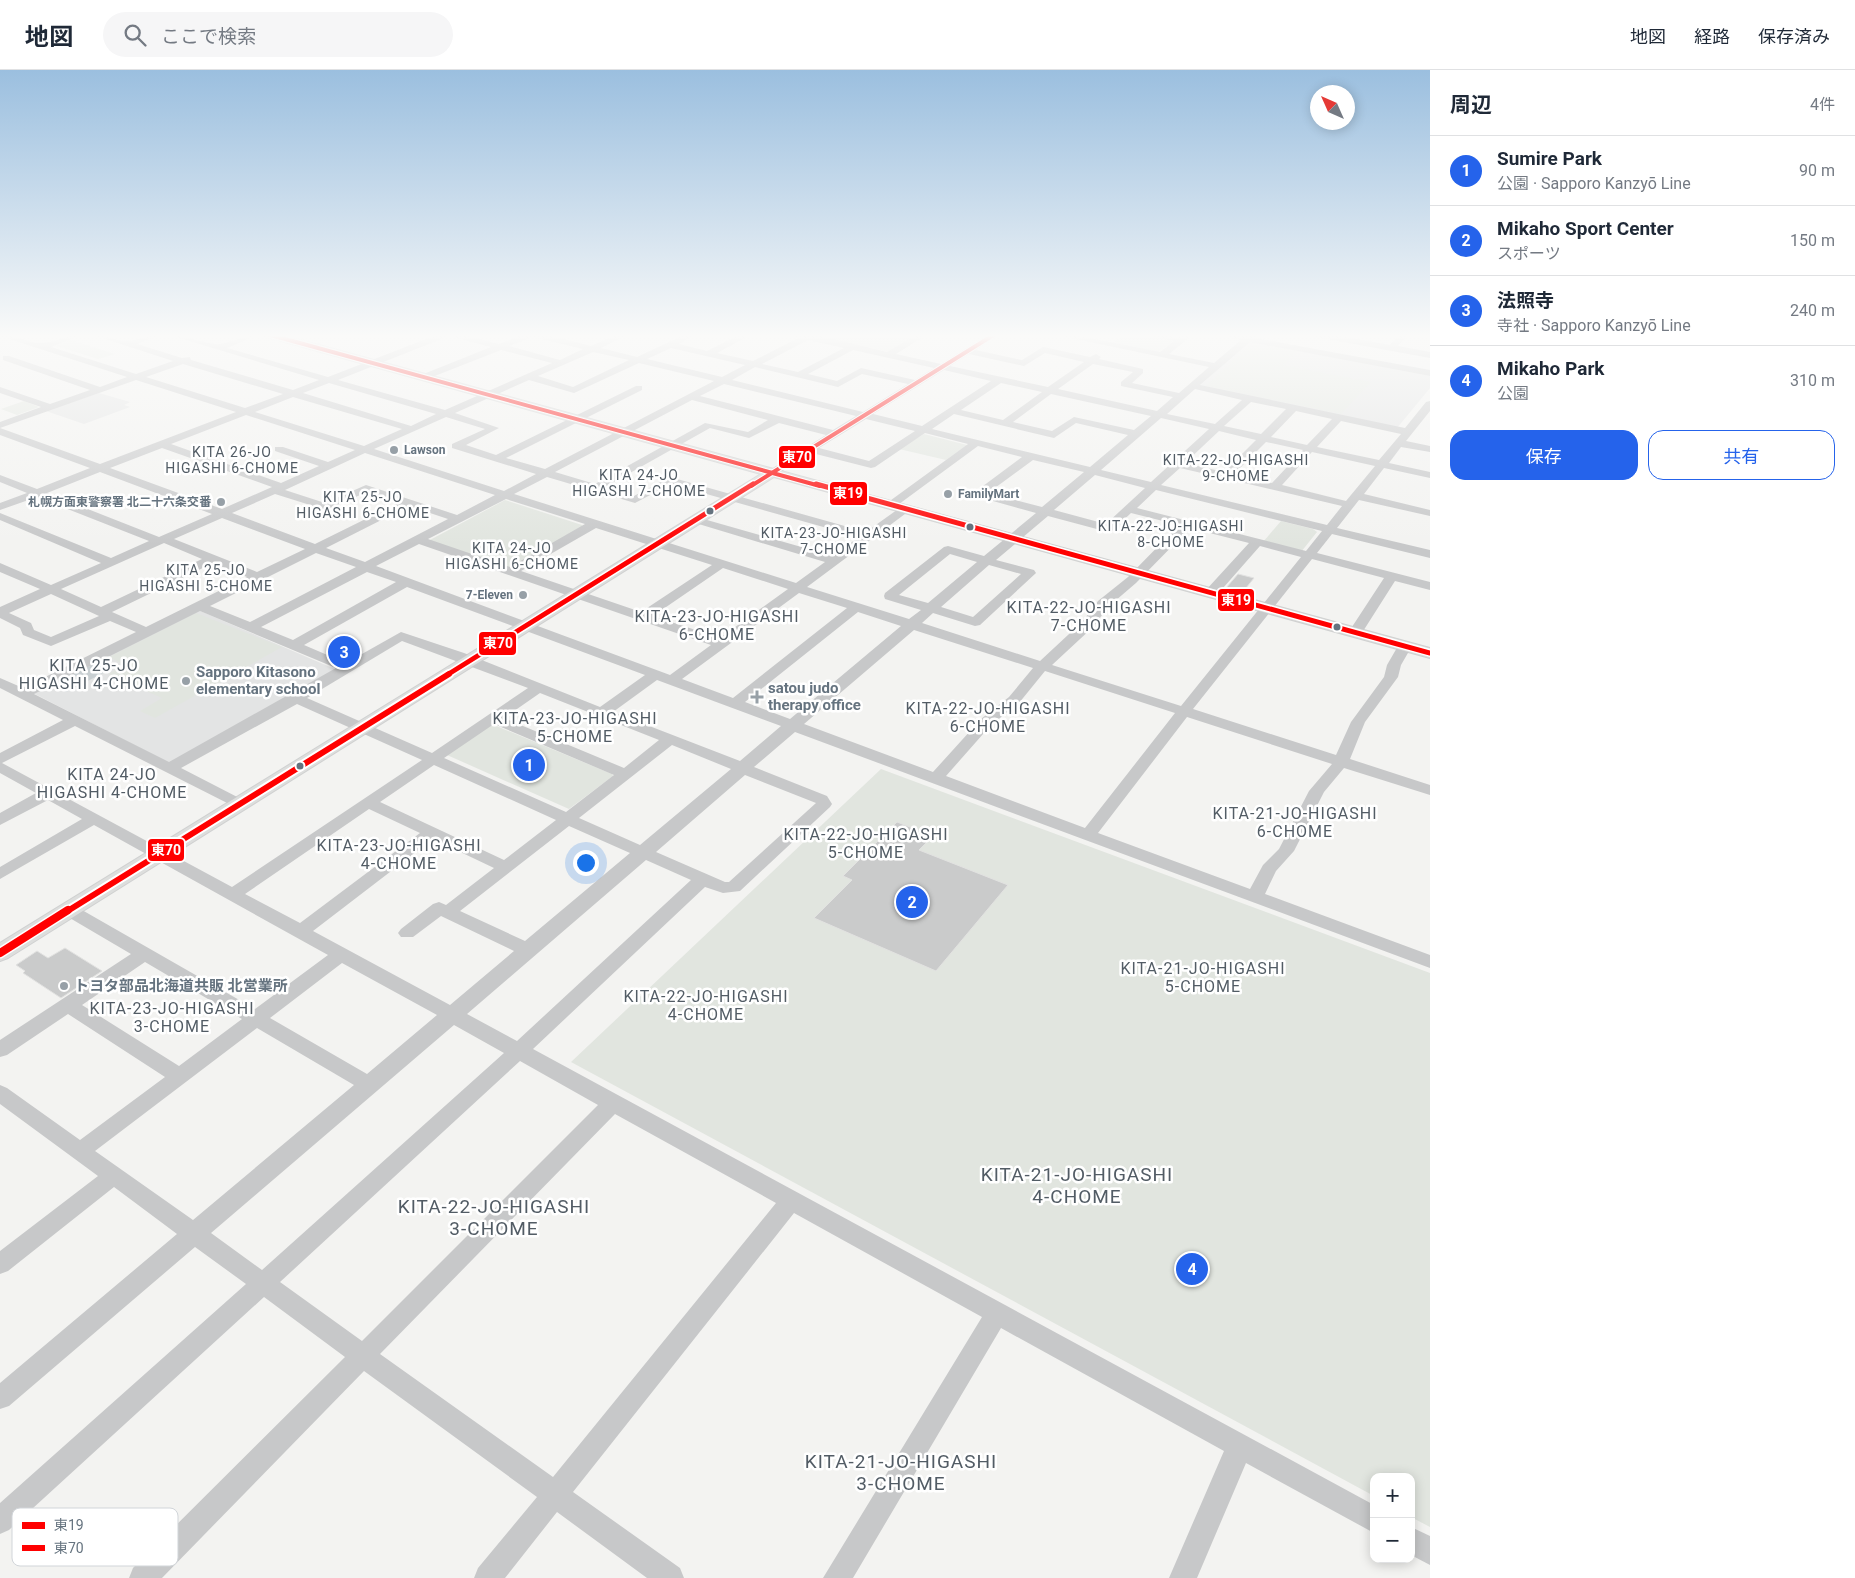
<!DOCTYPE html>
<html lang="ja">
<head>
<meta charset="utf-8">
<style>
  :root { --surface:#fff; --page:#f6f6f7; --text:#1f2937; --muted:#747a83; --line:#e0e1e3; --accent:#2563eb }
  body { margin:0; font-family:Roboto,"Noto Sans JP",sans-serif; background:var(--page); color:var(--text) }
  .controls { position:absolute; right:15px; bottom:15px; display:grid; overflow:hidden; border-radius:10px; box-shadow:0 2px 12px #0003 }
  .controls button { width:45px; height:45px; display:grid; place-items:center; padding:0; border:0; border-bottom:1px solid var(--line); background:var(--surface); color:var(--text); font:25px sans-serif }
  .compass { position:absolute; left:1310px; top:15px; width:45px; height:45px; border-radius:50%; background:var(--surface); box-shadow:0 2px 12px #0003; rotate:315deg }
  .you { position:absolute; left:585px; top:792px; width:18px; height:18px; margin:-12px; border:4px solid #fff; border-radius:50%; background:#1a73e8; box-shadow:0 0 0 8px #1a73e833 }
  .badge { display:grid; place-items:center; width:32px; height:32px; border-radius:50%; background:var(--accent); color:#fff; font-size:16px; font-weight:700 }
  .pin { position:absolute; translate:-50% -50%; border:2px solid #fff; box-shadow:0 1px 5px #0006 }
  .list { margin:0; padding:0; list-style:none }
  h2 { display:flex; justify-content:space-between; align-items:center; height:65px; margin:0; padding:0 20px; font-size:21px }
  h2 small { font-size:16px; font-weight:400; color:var(--muted) }
  .list li { display:grid; grid-template-columns:32px 1fr auto; gap:15px; align-items:center; box-sizing:border-box; height:70px; padding:0 20px; border-top:1px solid var(--line) }
  .list b { display:block; font-size:19px; white-space:nowrap }
  .list p { margin:0; font-size:16px; white-space:nowrap; color:var(--muted) }
  .list em { font-size:16px; font-style:normal; color:var(--muted) }
  .actions { display:flex; gap:10px; padding:15px 20px }
  .actions a { flex:1; padding:11px 0; border:1px solid var(--accent); border-radius:15px; text-align:center; font-size:18px; color:var(--accent) }
  .actions .main { background:var(--accent); color:#fff }
  .icon { flex:none; width:28px; height:28px; fill:none; stroke:currentColor; stroke-width:2; stroke-linecap:round; stroke-linejoin:round }
  .map { position:relative; flex:none; width:1430px; height:1508px; overflow:hidden }
  header { display:flex; align-items:center; gap:30px; box-sizing:border-box; height:70px; padding:0 25px; background:var(--surface); border-bottom:1px solid var(--line) }
  header strong { font-size:24px }
  nav { display:flex; gap:28px; margin-inline-start:auto; font-size:18px }
  .search { width:350px; height:45px; background:var(--page); display:flex; align-items:center; gap:12px; box-sizing:border-box; padding:0 18px; border-radius:28px; color:var(--muted); font-size:19px }
  main { display:flex }
  aside { flex:1; background:var(--surface) }
  .map>svg:first-child { display:block }
  .built { fill:#e3e4e4 }
  .green { fill:#e1e5df }
  .water { fill:#c8cfd2 }
  .building { fill:#cacbcb; stroke:#e2e2e1 }
  .lines { fill:none; stroke-linecap:round; stroke-linejoin:round }
  .major-casing { stroke:#d0d1d1; stroke-width:2 }
  .minor { fill:#c7c8c9; fill-rule:evenodd }
  .major { fill:#dddedd; fill-rule:evenodd }
  .bus-1-far1-casing { stroke:#fff; stroke-width:6 }
  .bus-1-casing { stroke:#fff; stroke-width:8 }
  .bus-2-far3-casing { stroke:#fff; stroke-width:6 }
  .bus-2-far2-casing { stroke:#fff; stroke-width:8 }
  .bus-2-far1-casing { stroke:#fff; stroke-width:10 }
  .bus-2-casing { stroke:#fff; stroke-width:11 }
  .bus-1-far1 { stroke:#f00; stroke-width:4 }
  .bus-1 { stroke:#f00; stroke-width:5 }
  .bus-2-far3 { stroke:#f00; stroke-width:4 }
  .bus-2-far2 { stroke:#f00; stroke-width:5 }
  .bus-2-far1 { stroke:#f00; stroke-width:6 }
  .bus-2 { stroke:#f00; stroke-width:8 }
  .poi-dot { fill:#97a0a7; stroke:#fff; stroke-width:2 }
  .bus-dot { fill:#65737f; stroke:#fff; stroke-width:2 }
  .labels { text-anchor:middle; dominant-baseline:central; stroke-width:5; stroke-linejoin:round; paint-order:stroke }
  .far-poi-label { font-size:12px; font-weight:bold; fill:#65737f; stroke:#fff; text-anchor:start }
  .far-neighbourhood-label { font-size:14px; letter-spacing:1px; fill:#525c65; stroke:#fff }
  .poi-label { font-size:15px; font-weight:bold; fill:#65737f; stroke:#fff; text-anchor:start }
  .neighbourhood-label { font-size:16px; letter-spacing:1px; fill:#525c65; stroke:#fff }
  .near-neighbourhood-label { font-size:19px; letter-spacing:1px; fill:#525c65; stroke:#fff }
  .key { fill:#fff; stroke:#d1d5d9; stroke-width:1 }
  .key-label { font-size:14px; fill:#65737f }
  .line-badge { stroke:#fff; stroke-width:2 }
  .badge-label { font-size:14px; text-anchor:middle; font-weight:bold; fill:#fff }
</style>
</head>
<body>
<header>
<strong>地図</strong>
<div class="search"><svg class="icon" aria-label="search" viewBox="0 0 24 24"><circle cx="10" cy="10" r="6"/><path d="M15 15l6 6"/></svg>ここで検索</div>
<nav><a>地図</a><a>経路</a><a>保存済み</a></nav>
</header>
<main>
<div class="map">
<svg width="1430" height="1508" viewBox="0 0 1430 1508">
  <rect width="100%" height="100%" fill="#f3f3f1"/>
  <g class="built">
    <polygon points="1250,271 1430,306 1430,318 1397,358 1198,317"/>
    <polygon points="99,323 130,332 124,335 130,337 84,354 46,341"/>
    <polygon points="198,540 337,600 171,694 33,623"/>
  </g>
  <g class="green">
    <polygon points="820,264 920,264 889,282 821,266 818,265"/>
    <polygon points="1125,264 1144,264 1175,270 1157,283 1111,274"/>
    <polygon points="71,270 115,284 98,289 56,276"/>
    <polygon points="1252,273 1298,281 1283,295 1371,312 1341,344 1206,316"/>
    <polygon points="24,331 39,337 17,345 1,339"/>
    <polygon points="924,364 967,375 946,390 899,379"/>
    <polygon points="505,430 582,455 583,459 511,500 428,471"/>
    <polygon points="1281,451 1313,459 1317,462 1301,482 1263,472"/>
    <polygon points="196,543 282,577 155,648 140,641 162,628 108,604 125,595 109,587"/>
    <polygon points="494,655 612,704 613,706 569,739 447,685 488,656"/>
    <polygon points="881,699 1430,903 1430,1457 1411,1447 1411,1407 1374,1407 1374,1426 571,992"/>
  </g>
  <polygon class="water" points="102,590 117,596 66,622 52,615"/>
  <g class="building">
    <polygon points="1238,504 1254,508 1242,523 1226,518"/>
    <polygon points="897,752 933,766 919,780 1008,815 936,901 814,848 852,810 843,806"/>
    <polygon points="65,878 102,901 61,928 23,903 25,901 16,895 37,881 48,888"/>
  </g>
  <g class="lines">
    <defs>
      <polygon id="major" points="261,264 279,264 1430,578 1430,588 774,407 8,888 0,891 0,873 761,404 263,266"/>
    </defs>
    <use href="#major" class="major-casing"/>
    <g class="minor">
      <path d="M0,264C14,264 30,274 42,273C57,272 69,264 84,264L51,277L136,304L173,291L90,264C103,264 118,272 128,271C139,270 149,264 162,264L137,274L182,288L190,287L191,290L293,320L319,310L166,264C183,264 198,272 215,274C225,276 246,264 260,264L227,278L328,307L439,264H461L499,274L524,264H544L591,276L618,264H629L601,278L637,287L686,264H697L679,274L707,281L741,264H752L717,283L753,291L798,268L790,264H814L887,282L918,264H928L896,284L941,294L989,264H999L976,280L1022,290L1043,277L1090,287L1096,284L1101,287L1099,289L1143,299V303L1132,313L1179,323L1209,297L1052,264H1069L1160,282L1174,271L1145,264L1180,267L1184,264H1194L1169,284L1214,293L1241,270L1218,264L1246,266L1258,264L1255,268L1430,300V306L1250,272L1200,315L1405,358L1426,332L1430,331V341L1406,371L1430,376V382L1401,377L1389,393L1430,402V408L1384,398L1364,424L1430,440V446L1359,430L1337,458L1430,480V488L1332,464L1317,483L1430,512V520L1395,511L1360,566H1350L1348,563L1384,508L1312,489L1193,639L1336,685L1351,652L1384,607L1387,595L1398,576L1405,572L1410,573L1412,576L1401,595L1398,607L1365,652L1350,689L1430,715V725L1344,698L1324,722L1294,781L1276,801L1265,824L1430,885V898L795,662L754,697L827,726L832,734L830,737L740,821L723,823L705,817L533,979L1374,1435V1463L1246,1393L1197,1508H1169L1224,1381L1001,1258L853,1508H823L982,1247L794,1143L573,1422L680,1498L684,1508H647L557,1442L505,1508H474L478,1498L537,1427L364,1301L162,1508H129L133,1498L345,1287L264,1227L9,1460L0,1464V1433L246,1214L195,1177L9,1336L0,1339V1313L177,1164L114,1117L8,1201L0,1204V1181L98,1106L0,1034V1015L7,1018L80,1070L165,1007L68,944L7,985L0,987V970L131,884L63,844L60,840L63,836H75L255,939L328,885L94,755L0,809V797L82,749L48,730L0,755V743L36,723L0,703V683L63,650L0,618V608L23,618L136,562L110,551L51,576L23,565L20,558L0,548V537L40,519L0,502V493L51,515L101,493L0,450V443L111,488L149,471L37,427L0,440V433L27,423L0,412V405L37,419L90,398L0,365V352L41,337L0,323V317L50,334L90,320L3,290V286H9L100,317L127,307L0,266ZM449,266L491,277L421,305V309H427L501,280L552,293L445,340L338,310ZM533,267L583,279L560,290L509,276ZM808,270L844,278L798,302L762,294ZM671,278L745,295L722,307L647,289ZM853,280L934,298L915,310L861,298L837,311L808,304ZM593,282L629,290L573,317L538,306ZM1045,283L1084,292L1048,317L950,296L969,284L1024,296ZM639,293L714,311L545,399L506,388L642,320V316H636L496,385L466,375L499,358L455,343L529,310L574,323ZM183,294L283,324L245,338L146,307ZM1093,294L1133,302L1121,312V316L1173,327L1157,341L1058,319ZM755,297L838,317L862,304L908,314L863,342L732,310ZM944,300L991,311L922,356L873,344ZM136,310L236,342L100,394L0,358ZM329,313L436,344L411,356L303,323ZM1001,313L1042,322L1003,350L961,340ZM724,314L856,346L833,360L700,326ZM1195,319L1242,330L1215,354L1167,344ZM1051,324L1151,346L1134,360L1074,347L1052,361L1013,352ZM293,327L402,359L364,376L255,342ZM692,330L768,350L748,362L705,353L595,414L555,402ZM1251,332L1286,339L1261,364L1224,356ZM1296,341L1332,349L1307,375L1271,367ZM954,344L1054,368L1076,353L1128,365L1090,397L932,359ZM246,345L355,380L328,392L283,377H275V381L319,396L281,413L171,374ZM446,347L485,359L452,374V378L536,404L504,421L374,379ZM1161,348L1209,359L1151,412L1101,400ZM866,349L915,361L869,391L819,378ZM1341,351L1401,364L1379,390L1317,377ZM779,353L826,365L768,401V405H776L812,383L871,398L875,397L925,363L968,374L887,433V437H895L978,376L1022,387L975,422V426L1036,443L984,486L948,476L944,477L885,523L884,526L885,529L921,540L909,549L807,517L909,441V437H901L866,462L670,407L634,426L605,417L710,358L749,368ZM1219,361L1256,370L1224,402L1185,393ZM1266,372L1303,380L1272,413L1234,404ZM162,378L272,417L222,439L110,398ZM1312,382L1375,396L1346,431L1282,415ZM365,383L495,425L457,445L366,415L325,433L285,420ZM1033,390L1084,402L1042,437L988,423ZM1180,398L1342,436L1327,455L1161,415ZM100,402L212,444L159,467L47,423ZM1095,405L1145,418L1106,454L1054,440ZM547,407L635,433L671,414L859,467L833,486L700,448L696,446L690,450L692,452L825,492L796,513L514,424ZM1156,420L1322,461L1306,481L1137,438ZM367,422L398,433L315,474L232,443L275,424L326,440ZM506,429L585,454L510,497L428,469ZM409,436L448,449L365,492L326,478ZM1131,443L1179,455L1128,507L1098,531L1083,551L1040,591L922,553L933,543L975,556L980,555L1036,503L1034,500L996,490L1048,446L1108,462L1112,461ZM222,448L305,479L257,502L174,469ZM596,458L712,495L641,542L521,501ZM1190,458L1249,473L1206,520L1205,523L1206,526H1216L1260,476L1301,487L1181,636L1052,595L1093,557L1108,537L1136,513ZM164,473L202,489L101,537L61,519ZM419,474L711,575L670,605L376,496ZM316,483L356,497L250,552L210,536ZM950,484L977,492L928,533L899,525ZM213,493L247,507L146,557L112,542ZM989,495L1021,504L973,547L941,537ZM723,498L788,519L720,568L653,546ZM367,502L396,512L293,570L261,557ZM407,517L645,605L600,637L464,583L401,562L346,593L304,575ZM799,523L847,538L733,628L682,609ZM51,524L99,546L51,567L34,560L31,553L9,543ZM200,541L336,598L169,692L34,624ZM858,542L901,556L790,649L745,632ZM914,560L1033,598L1009,627L981,649L933,702L804,654ZM402,571L528,618L432,683L307,628ZM1045,601L1175,643L1085,758L946,706L991,655L1019,633ZM657,610L781,656L740,691L613,642ZM540,623L659,670L624,698L504,648ZM297,634L422,690L232,817L2,693L75,656L239,739L247,734L245,731L181,698ZM1187,647L1332,694L1309,721L1279,779L1263,795L1250,819L1098,763ZM494,654L614,705L566,742L444,688ZM672,675L731,699L640,775L579,748ZM434,695L556,750L504,790L380,732ZM745,705L816,733L729,812H725L656,782ZM369,739L420,763L300,853L245,824ZM569,756L630,783L525,871L460,841ZM433,769L494,798L446,835L439,832L433,834L401,859L398,863L401,867H413L441,846L514,881L450,935L313,861ZM646,790L691,810L517,971L467,944ZM145,892L242,949L179,996L82,935ZM342,893L437,945L367,1004L270,948ZM454,955L504,983L262,1200L211,1163ZM257,958L354,1015L193,1150L95,1081ZM520,991L598,1035L362,1271L280,1212ZM615,1044L776,1133L553,1407L380,1284Z"/>
      <polygon points="1312,264 1330,264 1390,275 1399,264 1408,264 1398,276 1430,282 1430,288 1316,267"/>
      <polygon points="1411,1457 1430,1466 1430,1495 1411,1485"/>
    </g>
    <use href="#major" class="major"/>
    <defs>
      <polyline id="bus-1-far1" points="267,264 820,416"/>
      <polyline id="bus-1" points="816,414 1430,583"/>
      <polyline id="bus-2-far3" points="751,416 995,264"/>
      <polyline id="bus-2-far2" points="447,605 753,414"/>
      <polyline id="bus-2-far1" points="66,842 449,604"/>
      <polyline id="bus-2" points="0,883 68,840"/>
    </defs>
    <use href="#bus-1-far1" class="bus-1-far1-casing"/>
    <use href="#bus-1" class="bus-1-casing"/>
    <use href="#bus-2-far3" class="bus-2-far3-casing"/>
    <use href="#bus-2-far2" class="bus-2-far2-casing"/>
    <use href="#bus-2-far1" class="bus-2-far1-casing"/>
    <use href="#bus-2" class="bus-2-casing"/>
    <use href="#bus-1-far1" class="bus-1-far1"/>
    <use href="#bus-1" class="bus-1"/>
    <use href="#bus-2-far3" class="bus-2-far3"/>
    <use href="#bus-2-far2" class="bus-2-far2"/>
    <use href="#bus-2-far1" class="bus-2-far1"/>
    <use href="#bus-2" class="bus-2"/>
  </g>
  <linearGradient id="sky" x2="0" y2="1"><stop stop-color="#9bbfdf"/><stop offset="0.56" stop-color="#fafaf9"/><stop offset="1" stop-color="#fafaf9" stop-opacity="0"/></linearGradient>
  <rect width="1430" height="475" fill="url(#sky)"/>
  <g class="poi-dot">
    <circle cx="394" cy="380" r="5"/>
    <circle cx="948" cy="424" r="5"/>
    <circle cx="221" cy="432" r="5"/>
    <circle cx="523" cy="525" r="5"/>
    <circle cx="186" cy="611" r="5"/>
    <path d="M754.5 619.5h5v5h5v5h-5v5h-5v-5h-5v-5h5z"/>
    <circle cx="64" cy="916" r="5"/>
  </g>
  <g class="bus-dot">
    <circle cx="710" cy="441" r="4.5"/>
    <circle cx="970" cy="457" r="4.5"/>
    <circle cx="1337" cy="557" r="4.5"/>
    <circle cx="300" cy="696" r="4.5"/>
  </g>
  <g class="labels">
    <g class="far-poi-label">
      <text x="404" y="380">Lawson</text>
      <text x="958" y="424">FamilyMart</text>
      <text x="211" y="432" text-anchor="end">札幌方面東警察署 北二十六条交番</text>
      <text x="513" y="525" text-anchor="end">7-Eleven</text>
    </g>
    <g class="far-neighbourhood-label">
      <text x="232" y="382">KITA 26-JO<tspan x="232" dy="16">HIGASHI 6-CHOME</tspan></text>
      <text x="1236" y="390">KITA-22-JO-HIGASHI<tspan x="1236" dy="16">9-CHOME</tspan></text>
      <text x="639" y="405">KITA 24-JO<tspan x="639" dy="16">HIGASHI 7-CHOME</tspan></text>
      <text x="363" y="427">KITA 25-JO<tspan x="363" dy="16">HIGASHI 6-CHOME</tspan></text>
      <text x="1171" y="456">KITA-22-JO-HIGASHI<tspan x="1171" dy="16">8-CHOME</tspan></text>
      <text x="834" y="463">KITA-23-JO-HIGASHI<tspan x="834" dy="16">7-CHOME</tspan></text>
      <text x="512" y="478">KITA 24-JO<tspan x="512" dy="16">HIGASHI 6-CHOME</tspan></text>
      <text x="206" y="500">KITA 25-JO<tspan x="206" dy="16">HIGASHI 5-CHOME</tspan></text>
    </g>
    <g class="poi-label">
      <text x="196" y="602">Sapporo Kitasono<tspan x="196" dy="17">elementary school</tspan></text>
      <text x="768" y="618">satou judo<tspan x="768" dy="17">therapy office</tspan></text>
      <text x="74" y="916">トヨタ部品北海道共販 北営業所</text>
    </g>
    <g class="neighbourhood-label">
      <text x="1089" y="537">KITA-22-JO-HIGASHI<tspan x="1089" dy="18">7-CHOME</tspan></text>
      <text x="717" y="546">KITA-23-JO-HIGASHI<tspan x="717" dy="18">6-CHOME</tspan></text>
      <text x="94" y="595">KITA 25-JO<tspan x="94" dy="18">HIGASHI 4-CHOME</tspan></text>
      <text x="988" y="638">KITA-22-JO-HIGASHI<tspan x="988" dy="18">6-CHOME</tspan></text>
      <text x="575" y="648">KITA-23-JO-HIGASHI<tspan x="575" dy="18">5-CHOME</tspan></text>
      <text x="112" y="704">KITA 24-JO<tspan x="112" dy="18">HIGASHI 4-CHOME</tspan></text>
      <text x="1295" y="743">KITA-21-JO-HIGASHI<tspan x="1295" dy="18">6-CHOME</tspan></text>
      <text x="866" y="764">KITA-22-JO-HIGASHI<tspan x="866" dy="18">5-CHOME</tspan></text>
      <text x="399" y="775">KITA-23-JO-HIGASHI<tspan x="399" dy="18">4-CHOME</tspan></text>
      <text x="1203" y="898">KITA-21-JO-HIGASHI<tspan x="1203" dy="18">5-CHOME</tspan></text>
      <text x="706" y="926">KITA-22-JO-HIGASHI<tspan x="706" dy="18">4-CHOME</tspan></text>
      <text x="172" y="938">KITA-23-JO-HIGASHI<tspan x="172" dy="18">3-CHOME</tspan></text>
    </g>
    <g class="near-neighbourhood-label">
      <text x="1077" y="1104">KITA-21-JO-HIGASHI<tspan x="1077" dy="22">4-CHOME</tspan></text>
      <text x="494" y="1136">KITA-22-JO-HIGASHI<tspan x="494" dy="22">3-CHOME</tspan></text>
      <text x="901" y="1391">KITA-21-JO-HIGASHI<tspan x="901" dy="22">3-CHOME</tspan></text>
    </g>
  </g>
  <rect x="12" y="1438" width="166" height="58" rx="8" class="key"/>
  <rect x="22" y="1452" width="23" height="7" fill="#f00"/>
  <rect x="22" y="1475" width="23" height="6" fill="#f00"/>
  <g class="key-label">
    <text x="54" y="1460">東19</text>
    <text x="54" y="1483">東70</text>
  </g>
  <g class="line-badge">
    <rect x="778" y="375" width="38" height="24" rx="5" fill="#f00"/>
    <rect x="829" y="411" width="39" height="25" rx="5" fill="#f00"/>
    <rect x="1217" y="518" width="38" height="24" rx="5" fill="#f00"/>
    <rect x="478" y="561" width="39" height="25" rx="5" fill="#f00"/>
    <rect x="147" y="768" width="38" height="24" rx="5" fill="#f00"/>
  </g>
  <g class="badge-label">
    <text x="797" y="392">東70</text>
    <text x="848" y="428">東19</text>
    <text x="1236" y="535">東19</text>
    <text x="498" y="578">東70</text>
    <text x="166" y="785">東70</text>
  </g>
</svg>
<div class="controls">
<button>+</button>
<button>−</button>
</div>
<svg class="compass" viewBox="-18 -18 36 36"><path d="M0-13l5 13h-10z" fill="#e53935"/><path d="M0 13l5-13h-10z" fill="#747a83"/></svg>
<div class="you"></div>
<div class="pin badge" style="left:529px;top:695px">1</div>
<div class="pin badge" style="left:912px;top:832px">2</div>
<div class="pin badge" style="left:344px;top:582px">3</div>
<div class="pin badge" style="left:1192px;top:1199px">4</div>
</div>
<aside>
<h2>周辺<small>4件</small></h2>
<ul class="list">
<li><span class="badge">1</span><div><b>Sumire Park</b><p>公園 · Sapporo Kanzyō Line</p></div><em>90 m</em></li>
<li><span class="badge">2</span><div><b>Mikaho Sport Center</b><p>スポーツ</p></div><em>150 m</em></li>
<li><span class="badge">3</span><div><b>法照寺</b><p>寺社 · Sapporo Kanzyō Line</p></div><em>240 m</em></li>
<li><span class="badge">4</span><div><b>Mikaho Park</b><p>公園</p></div><em>310 m</em></li>
</ul>
<div class="actions"><a class="main">保存</a><a>共有</a></div>
</aside>
</main>
</body>
</html>
